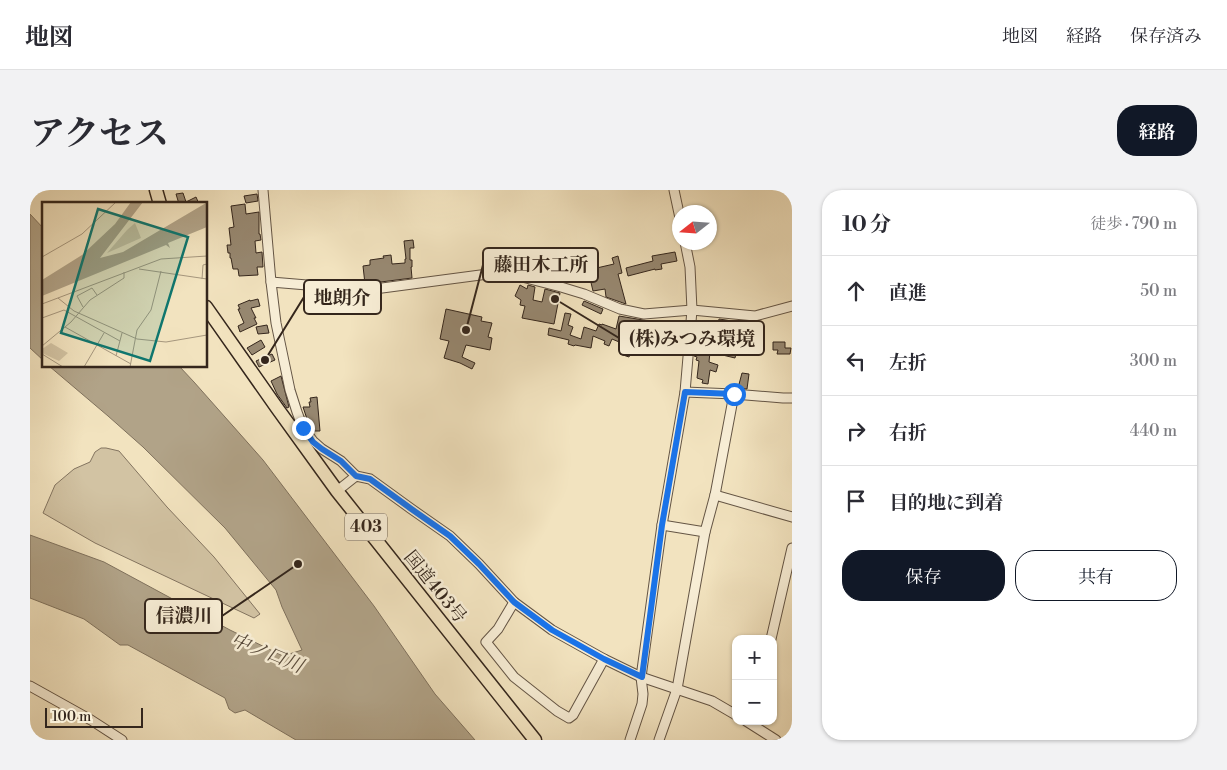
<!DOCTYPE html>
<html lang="ja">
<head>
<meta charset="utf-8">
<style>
  :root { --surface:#fff; --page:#f2f2f3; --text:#2b2b33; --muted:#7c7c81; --line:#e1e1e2; --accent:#111827 }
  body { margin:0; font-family:"Libre Bodoni","Noto Serif JP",serif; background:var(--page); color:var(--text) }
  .controls { position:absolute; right:15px; bottom:15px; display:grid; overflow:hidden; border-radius:10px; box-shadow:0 1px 4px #0004 }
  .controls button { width:45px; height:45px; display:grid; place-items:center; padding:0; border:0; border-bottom:1px solid var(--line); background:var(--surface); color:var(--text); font:25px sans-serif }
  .compass { position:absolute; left:642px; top:15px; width:45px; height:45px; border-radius:50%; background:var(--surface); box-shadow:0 1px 4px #0004; rotate:253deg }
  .scale { position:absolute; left:15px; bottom:12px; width:98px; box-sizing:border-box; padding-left:5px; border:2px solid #34261c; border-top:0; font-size:14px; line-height:18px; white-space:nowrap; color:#34261c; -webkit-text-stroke:4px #f7edd5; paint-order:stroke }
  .stop { position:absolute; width:15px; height:15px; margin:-11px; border:4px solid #1a73e8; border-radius:50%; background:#fff }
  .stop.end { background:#1a73e8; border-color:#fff; box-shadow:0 1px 5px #0008 }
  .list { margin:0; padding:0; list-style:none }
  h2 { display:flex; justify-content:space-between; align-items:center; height:65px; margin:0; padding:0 20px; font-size:21px }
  h2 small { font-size:16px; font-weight:400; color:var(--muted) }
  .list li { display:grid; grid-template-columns:32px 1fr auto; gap:15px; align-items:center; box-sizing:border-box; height:70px; padding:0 20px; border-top:1px solid var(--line) }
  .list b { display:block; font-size:19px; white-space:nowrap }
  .list em { font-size:16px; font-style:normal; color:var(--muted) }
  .actions { display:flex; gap:10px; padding:15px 20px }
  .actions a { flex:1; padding:11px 0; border:1px solid var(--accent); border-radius:20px; text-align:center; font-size:18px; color:var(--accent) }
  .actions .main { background:var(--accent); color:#fff }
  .icon { flex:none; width:28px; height:28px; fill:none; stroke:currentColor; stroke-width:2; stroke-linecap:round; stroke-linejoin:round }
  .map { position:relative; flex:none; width:762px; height:550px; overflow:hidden; border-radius:20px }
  header { display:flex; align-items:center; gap:30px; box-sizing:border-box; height:70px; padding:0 25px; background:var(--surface); border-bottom:1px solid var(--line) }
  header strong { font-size:24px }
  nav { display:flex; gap:28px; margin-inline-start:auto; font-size:18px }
  .intro { display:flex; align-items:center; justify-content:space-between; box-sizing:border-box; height:120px; padding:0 30px }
  h1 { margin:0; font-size:35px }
  .button { padding:12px 22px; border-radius:20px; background:var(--accent); color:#fff; font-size:18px; font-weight:700 }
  main { display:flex; gap:30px; padding:0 30px }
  aside { flex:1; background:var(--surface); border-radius:20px; box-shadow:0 1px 4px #0004 }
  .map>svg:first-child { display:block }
  .green { fill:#d2c3a3; stroke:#837460 }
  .water { fill:#b1a388; stroke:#7f715d }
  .building { fill:#978871; stroke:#34261c }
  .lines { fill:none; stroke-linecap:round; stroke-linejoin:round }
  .minor-casing { stroke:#645545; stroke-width:11 }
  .highway-casing { stroke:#34261c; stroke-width:15 }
  .minor { stroke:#f7edd5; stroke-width:9 }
  .highway { stroke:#f2e3bf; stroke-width:12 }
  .route { stroke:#1a73e8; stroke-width:6 }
  .labels { text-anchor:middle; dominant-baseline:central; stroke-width:5; stroke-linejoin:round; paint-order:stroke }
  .shield { fill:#f7edd5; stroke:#6e6254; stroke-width:1 }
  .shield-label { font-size:16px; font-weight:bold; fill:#34261c }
  .street-label { font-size:18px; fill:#34261c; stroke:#f7edd5 }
  .water-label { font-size:19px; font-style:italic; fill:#5a4c3c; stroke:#f7edd5 }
  .inset-road { fill:none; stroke:#a6977e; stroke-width:1 }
  .view { fill:#0f766e; fill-opacity:0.15; stroke:#0f766e; stroke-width:2.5 }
  .inset-edge { fill:none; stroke:#34261c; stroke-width:2.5 }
  .leader { fill:none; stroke:#34261c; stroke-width:2 }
  .callout-dot { fill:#34261c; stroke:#f7edd5; stroke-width:2 }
  .callout { fill:#f7edd5; stroke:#34261c; stroke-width:2 }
  .callout-label { font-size:19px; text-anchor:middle; font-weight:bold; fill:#34261c }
</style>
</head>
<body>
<header>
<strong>地図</strong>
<nav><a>地図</a><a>経路</a><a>保存済み</a></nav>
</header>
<div class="intro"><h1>アクセス</h1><a class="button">経路</a></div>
<main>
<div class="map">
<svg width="762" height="550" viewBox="0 0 762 550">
  <rect width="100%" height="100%" fill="#f2e3bf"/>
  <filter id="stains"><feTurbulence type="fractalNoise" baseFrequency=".004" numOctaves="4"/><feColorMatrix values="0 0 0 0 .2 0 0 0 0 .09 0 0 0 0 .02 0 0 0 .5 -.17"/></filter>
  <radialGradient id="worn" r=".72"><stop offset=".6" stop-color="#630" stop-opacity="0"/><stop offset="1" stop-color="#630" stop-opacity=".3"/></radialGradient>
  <polygon class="green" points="71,258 76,258 89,261 137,317 184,367 230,424 224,428 65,353 13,323 25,295 44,279 60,272 65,262"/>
  <g class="water">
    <polygon points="0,24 14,39 14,171 0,158"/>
    <polygon points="19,176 149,176 164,192 233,270 344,416 405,504 445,550 266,550 215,520 205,523 199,519 195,508 98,455 90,455 54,429 0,408 0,345 74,372 200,440 253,466 272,460 252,417 246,400 195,338 113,257 78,226"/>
  </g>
  <g class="building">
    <polygon points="153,3 156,12 166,7 169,14 149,14 146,4"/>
    <polygon points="227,4 228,11 216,13 214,6"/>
    <polygon points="215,14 216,24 229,22 229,44 230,44 231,50 225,51 226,63 232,62 233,77 227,77 228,85 209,86 208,79 203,79 201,68 200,68 200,63 198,63 197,55 201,55 199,38 204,37 201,16"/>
    <polygon points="383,50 384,58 380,58 380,70 382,70 382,77 381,77 382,88 335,94 333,76 340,75 340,70 354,68 353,66 361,65 362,74 375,73 375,69 376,69 374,51"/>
    <polygon points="645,62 647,71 631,74 632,79 625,80 625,79 598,86 596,78 623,71 622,66"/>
    <polygon points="588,66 592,83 588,84 596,114 576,107 575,99 563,101 558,80 584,74 582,68"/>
    <polygon points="490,95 497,99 498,95 505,97 503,110 512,112 515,99 530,103 524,134 492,128 495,116 490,115 491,110 485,106"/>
    <polygon points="228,109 230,116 221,118 226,128 224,128 227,134 210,142 208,136 214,133 208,119 210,119 208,115 220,110 220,111"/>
    <polygon points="554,111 573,119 571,124 552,115"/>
    <polygon points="416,119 452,127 451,131 462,133 458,147 462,148 460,160 436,155 432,167 445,173 442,179 430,173 414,168 419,151 410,149"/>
    <polygon points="535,123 541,124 538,135 543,137 540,145 551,149 554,137 566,141 569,134 572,135 572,134 586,139 589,126 619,131 613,147 612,155 611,154 610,159 603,157 599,167 590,164 594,154 582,149 579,156 574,154 575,151 563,146 561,158 545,155 544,156 538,154 539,150 518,145 519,138 531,141"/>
    <polygon points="689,129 709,132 708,138 698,137 698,140 687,138"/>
    <polygon points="237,135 239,143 228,144 226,137"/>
    <polygon points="679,148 690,149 690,153 702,156 701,158 707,159 705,168 680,162 679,172 688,175 686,182 680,180 678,194 672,193 673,190 667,188 669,171 666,170 667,167 664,166 665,156 668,156 669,155 678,157"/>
    <polygon points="231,150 235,157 222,165 217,158"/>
    <polygon points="743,152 755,152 755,158 761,158 760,164 747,164 748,160 743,160"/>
    <polygon points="242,164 245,170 229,177 226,171"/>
    <polygon points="712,183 719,184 717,199 708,198"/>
    <polygon points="251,186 259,217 257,218 247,204 241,191"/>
    <polygon points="287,207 290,241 284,241 283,235 279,235 273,217 280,217 279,212 281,212 280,208"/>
  </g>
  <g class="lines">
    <defs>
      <g id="minor">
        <polyline points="233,0 241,92 246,133 260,200 267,222 273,238 283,251 292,259 311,271 326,286"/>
        <polyline points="644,0 650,28"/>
        <polyline points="241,92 337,100 473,82 531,97 554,104 590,119 614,124 662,120 725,126 762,116"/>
        <polyline points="655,202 704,204 753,208 762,208"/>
        <polyline points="307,301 326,286 340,289 380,318 420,346 449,374 484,412 522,440 574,469 611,487 682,511 706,525"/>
        <polyline points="685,305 762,327"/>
        <polyline points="632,335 675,342"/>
        <polyline points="484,412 468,439 456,452 484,487 527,521 539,528 543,525 574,469"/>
        <polyline points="741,449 762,358"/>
        <polyline points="0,496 61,530 92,550"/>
        <polyline points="716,531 746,550"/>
        <polyline points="600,550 612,514 613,504 611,487 632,335 655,202 662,120 660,77 655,52"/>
        <polyline points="629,550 647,499 675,342 685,305 704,204"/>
      </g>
      <g id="highway">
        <polyline points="126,0 130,14"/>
        <polyline points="176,117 247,218 307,301 505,550"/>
      </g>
    </defs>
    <use href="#minor" class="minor-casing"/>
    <use href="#highway" class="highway-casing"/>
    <use href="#minor" class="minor"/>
    <use href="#highway" class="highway"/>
  </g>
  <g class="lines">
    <polyline class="route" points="273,238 283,252 292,259 311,271 326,286 340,289 380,318 420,346 449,374 484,412 522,440 574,469 612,487 632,335 655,202 704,204"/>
  </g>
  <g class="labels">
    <rect class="shield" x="315" y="323.5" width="42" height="27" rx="4"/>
    <g class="shield-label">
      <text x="336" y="337">403</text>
    </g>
    <g class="street-label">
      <text transform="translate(405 397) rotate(51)">国道403号</text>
    </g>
    <g class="water-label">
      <text transform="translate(237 463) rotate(22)">中ノ口川</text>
    </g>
  </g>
  <g transform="translate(12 12)">
    <rect width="165" height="165" fill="#f2e3bf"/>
    <path d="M93,21L99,36L65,51L85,28ZM9,141L26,151L17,159L0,151V147Z" fill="#d2c3a3"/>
    <path d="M89,0H101L58,56L81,50L164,1L165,25L126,41L128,46L124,43L0,94V78L40,53L73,22Z" fill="#b1a388"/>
    <path class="inset-road" d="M0,55L40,32L74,0M97,67L165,77M160,77L161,63L165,62M16,96L32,109L95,137L124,140L165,133M0,102L119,57L165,54M41,105L35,94L50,86L55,93M0,116L22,108L78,139M23,125L89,162M0,144L29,120L48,98L82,76V70M0,152L21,165M74,154L80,131M42,165L62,131M88,165L95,128L109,108L119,69"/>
    <path class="view" d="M56,7L146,35L108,159L19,131Z"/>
    <rect width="165" height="165" class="inset-edge"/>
  </g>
  <path class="leader" d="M436 140L453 75M235 170L274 107M525 109L589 148M268 374L192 426"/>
  <g class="callout-dot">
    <circle cx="436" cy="140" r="5"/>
    <circle cx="235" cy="170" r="5"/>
    <circle cx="525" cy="109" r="5"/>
    <circle cx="268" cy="374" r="5"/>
  </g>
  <g class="callout">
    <rect x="453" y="58" width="115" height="34" rx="5"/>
    <rect x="274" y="90" width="77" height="34" rx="5"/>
    <rect x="589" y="131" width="145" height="34" rx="5"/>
    <rect x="115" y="409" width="77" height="34" rx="5"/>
  </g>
  <g class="callout-label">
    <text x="511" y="81">藤田木工所</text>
    <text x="312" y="114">地朗介</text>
    <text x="662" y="155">(株)みつみ環境</text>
    <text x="154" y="432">信濃川</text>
  </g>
  <rect width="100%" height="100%" filter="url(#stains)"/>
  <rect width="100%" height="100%" fill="url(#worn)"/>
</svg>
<div class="controls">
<button>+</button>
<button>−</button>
</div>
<svg class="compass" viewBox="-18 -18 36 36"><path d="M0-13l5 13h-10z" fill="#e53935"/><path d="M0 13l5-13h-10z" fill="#7c7c81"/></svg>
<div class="scale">100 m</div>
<div class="stop" style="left:704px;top:204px"></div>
<div class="stop end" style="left:273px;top:238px"></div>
</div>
<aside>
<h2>10 分<small>徒歩 · 790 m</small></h2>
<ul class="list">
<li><svg class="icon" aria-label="ahead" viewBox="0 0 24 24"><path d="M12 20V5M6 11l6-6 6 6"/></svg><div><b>直進</b></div><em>50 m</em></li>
<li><svg class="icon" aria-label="left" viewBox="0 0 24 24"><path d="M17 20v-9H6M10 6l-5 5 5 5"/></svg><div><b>左折</b></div><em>300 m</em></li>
<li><svg class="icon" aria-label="right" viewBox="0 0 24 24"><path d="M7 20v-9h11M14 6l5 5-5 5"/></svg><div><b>右折</b></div><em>440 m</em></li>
<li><svg class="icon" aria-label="arrive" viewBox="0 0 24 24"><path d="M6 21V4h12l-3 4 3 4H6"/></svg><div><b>目的地に到着</b></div></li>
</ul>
<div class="actions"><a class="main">保存</a><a>共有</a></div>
</aside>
</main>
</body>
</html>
